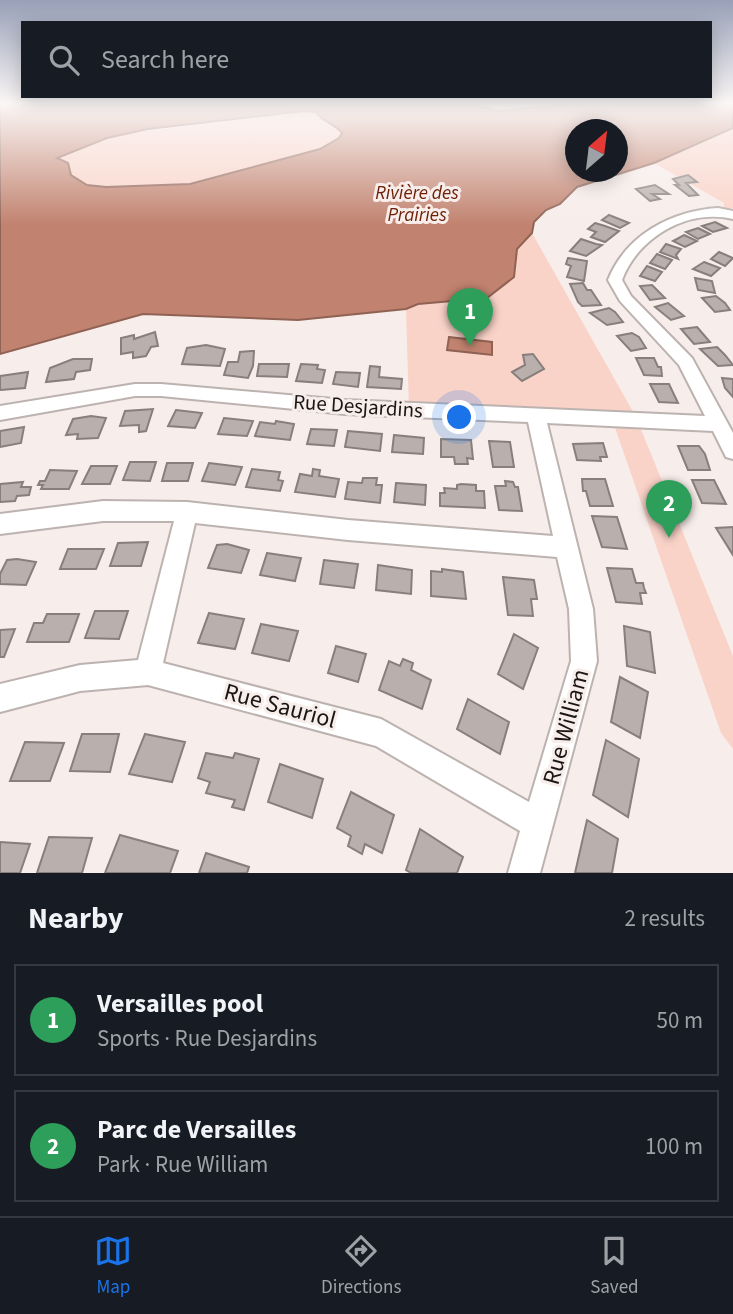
<!DOCTYPE html>
<html lang="en">
<head>
<meta charset="utf-8">
<style>
  :root { --surface:#171b24; --page:#242831; --text:#f1f3f6; --muted:#9ea1a6; --line:#363941; --accent:#1a73e8 }
  body { margin:0; font-family:"Source Sans 3",sans-serif; background:var(--page); color:var(--text) }
  .compass { position:absolute; left:565px; top:119px; width:63px; height:63px; border-radius:50%; background:var(--surface); box-shadow:0 4px 18px #0003; rotate:28deg }
  .you { position:absolute; left:460px; top:418px; width:24px; height:24px; margin:-18px; border:5px solid #fff; border-radius:50%; background:#1a73e8; box-shadow:0 0 0 10px #1a73e833 }
  .badge { display:grid; place-items:center; width:46px; height:46px; border-radius:50%; background:var(--accent); color:#fff; font-size:23px; font-weight:700 }
  .pin { position:absolute; translate:-50% -58px; filter:drop-shadow(0 2px 4px #0008) }
  .pin::after { content:''; position:absolute; top:37px; width:24px; height:21px; background:inherit; clip-path:polygon(0 0,100% 0,50% 100%) }
  .list { margin:0; padding:0; list-style:none }
  h2 { display:flex; justify-content:space-between; align-items:center; height:91px; margin:0; padding:0 28px; font-size:30px }
  h2 small { font-size:23px; font-weight:400; color:var(--muted) }
  .list li { display:grid; grid-template-columns:46px 1fr auto; gap:21px; align-items:center; box-sizing:border-box; height:112px; margin:0 14px 14px; padding:0 14px; border:2px solid var(--line); border-radius:0px }
  .list b { display:block; font-size:26px; white-space:nowrap }
  .list p { margin:0; font-size:23px; white-space:nowrap; color:var(--muted) }
  .list em { font-size:23px; font-style:normal; color:var(--muted) }
  .icon { flex:none; width:38px; height:38px; fill:none; stroke:currentColor; stroke-width:2; stroke-linecap:round; stroke-linejoin:round }
  .map { position:relative; flex:none; width:733px; height:873px; overflow:hidden }
  .search { position:absolute; background:var(--surface); box-shadow:0 4px 18px #0003; left:21px; right:21px; top:21px; height:77px; display:flex; align-items:center; gap:18px; box-sizing:border-box; padding:0 24px; border-radius:0px; color:var(--muted); font-size:26px }
  .sheet { height:343px; background:var(--surface) }
  nav { display:flex; justify-content:space-around; align-items:center; box-sizing:border-box; height:98px; border-top:2px solid var(--line); background:var(--surface); font-size:19px; color:var(--muted) }
  nav a { display:grid; justify-items:center; gap:4px }
  nav .on { color:var(--accent) }
  .map>svg:first-child { display:block }
  .green { fill:#fad3c8 }
  .water { fill:#c1826f; stroke:#8f6254; stroke-width:2; fill-rule:evenodd }
  .building { fill:#b9afac; stroke:#887f7c; stroke-width:2 }
  .lines { fill:none; stroke-linecap:round; stroke-linejoin:round }
  .minor-casing { stroke:#bcb3b0; stroke-width:4 }
  .minor { fill:#fff; fill-rule:evenodd }
  .labels { text-anchor:middle; dominant-baseline:central; stroke-width:6; stroke-linejoin:round; paint-order:stroke }
  .far-water-label { font-size:19px; font-style:italic; fill:#6d2007; stroke:#f7edea }
  .street-label { font-size:21px; fill:#191615; stroke:#f7edea }
  .near-street-label { font-size:24px; fill:#191615; stroke:#f7edea }
</style>
</head>
<body>
<div class="map">
<svg width="733" height="873" viewBox="0 0 733 873">
  <rect width="100%" height="100%" fill="#f7edea"/>
  <g class="green">
    <path d="M304,111C321,112 331,120 342,133L339,138L320,149L190,184L106,187L87,185L71,175L68,163L56,159L117,135Z"/>
    <polygon points="733,128 733,208 723,212 724,203 654,163"/>
    <polygon points="532,233 636,417 733,656 733,749 721,733 612,419 409,410 406,309 418,304 487,298 514,277 517,249"/>
  </g>
  <g class="water">
    <path d="M0,103H466L498,111L585,103H733V128L654,163L577,187L560,204L546,210L534,222L532,233L517,249L514,277L487,298L418,304L406,309L298,320L143,314L0,354ZM304,111L316,112C322,122 334,123 342,133L339,138L320,149L190,184L106,187L87,185L71,175L68,163L57,158L107,138L148,129ZM576,130H618V172H576Z"/>
    <polygon points="449,337 492,342 492,355 447,350"/>
  </g>
  <g class="building">
    <polygon points="688,175 697,182 686,183 698,195 689,196 675,185 679,185 673,179"/>
    <polygon points="655,185 669,194 652,194 660,199 650,201 636,189"/>
    <polygon points="609,215 629,223 620,228 602,220"/>
    <polygon points="715,222 727,228 713,232 702,226"/>
    <polygon points="595,223 605,226 619,231 605,242 591,237 596,232 588,229"/>
    <polygon points="698,228 710,234 698,239 686,232"/>
    <polygon points="684,235 697,241 685,247 673,241"/>
    <polygon points="581,239 596,244 602,245 586,256 570,251"/>
    <polygon points="666,244 681,249 676,255 678,259 660,252"/>
    <polygon points="719,252 733,258 725,266 711,259"/>
    <polygon points="657,254 672,260 665,269 650,263"/>
    <polygon points="568,258 587,261 584,281 567,277 571,266 566,264"/>
    <polygon points="704,262 720,268 711,276 693,269"/>
    <polygon points="647,266 662,272 655,281 640,276"/>
    <polygon points="695,278 712,281 715,293 698,290"/>
    <polygon points="583,283 587,290 591,290 601,305 582,306 578,302 570,284"/>
    <polygon points="652,285 665,298 650,300 640,286"/>
    <polygon points="716,296 725,303 730,310 715,312 702,298"/>
    <polygon points="668,303 684,316 671,320 655,307"/>
    <polygon points="609,308 615,312 623,322 607,325 590,313"/>
    <polygon points="697,327 710,342 694,344 681,329"/>
    <polygon points="155,332 158,346 151,347 146,356 133,358 133,352 121,354 121,338 134,335 134,339"/>
    <polygon points="632,333 639,337 646,348 631,351 617,336"/>
    <polygon points="206,345 225,349 220,366 182,364 187,348"/>
    <polygon points="717,347 725,355 733,365 718,366 700,349"/>
    <polygon points="251,351 254,351 253,366 248,378 224,375 228,362 238,362 240,352"/>
    <polygon points="533,354 544,369 522,381 512,372 525,365 523,355"/>
    <polygon points="636,358 654,358 658,367 661,367 662,376 644,375"/>
    <polygon points="73,359 92,359 90,370 76,372 74,379 46,382 50,368"/>
    <polygon points="259,364 289,364 287,377 257,376"/>
    <polygon points="301,364 318,365 317,369 325,370 322,383 296,381"/>
    <polygon points="370,366 380,367 379,377 402,379 401,389 367,387"/>
    <polygon points="28,372 25,388 0,390 0,376"/>
    <polygon points="336,372 360,373 358,387 333,384"/>
    <polygon points="722,378 733,379 733,397 725,388"/>
    <polygon points="650,384 669,384 678,403 659,402"/>
    <polygon points="153,409 146,431 139,432 139,425 120,426 125,411"/>
    <polygon points="176,410 202,413 195,428 168,426"/>
    <polygon points="91,416 106,418 98,438 77,439 78,434 66,435 73,419"/>
    <polygon points="224,418 253,421 247,436 218,434"/>
    <polygon points="276,421 294,424 290,440 255,436 260,422 275,424"/>
    <polygon points="24,427 21,443 0,447 0,431"/>
    <polygon points="311,429 337,430 334,446 307,444"/>
    <polygon points="348,431 382,434 380,451 345,447"/>
    <polygon points="394,435 424,438 423,454 392,452"/>
    <polygon points="441,439 471,440 473,459 467,458 468,464 455,464 454,457 441,457"/>
    <polygon points="489,441 510,442 514,467 493,467"/>
    <polygon points="603,443 607,457 600,457 601,461 577,460 573,444"/>
    <polygon points="678,446 699,446 705,454 710,470 688,470"/>
    <polygon points="130,462 156,462 150,481 123,480"/>
    <polygon points="167,463 193,463 188,481 162,481"/>
    <polygon points="209,463 242,467 235,485 202,481"/>
    <polygon points="91,466 117,466 110,484 82,484"/>
    <polygon points="252,469 280,472 278,480 283,481 280,491 246,487"/>
    <polygon points="313,469 320,470 319,476 339,479 335,497 295,492 300,474 312,476"/>
    <polygon points="50,470 77,471 69,489 41,489 43,485 38,485 40,481 45,481"/>
    <polygon points="363,478 377,478 376,485 382,485 380,503 345,499 348,482 362,483"/>
    <polygon points="582,479 605,479 613,506 590,506 586,491 583,491"/>
    <polygon points="692,480 714,480 726,504 702,503"/>
    <polygon points="505,481 513,482 515,487 518,487 522,511 499,510 495,486 506,486"/>
    <polygon points="23,482 21,487 31,487 29,495 17,496 15,501 0,502 0,484"/>
    <polygon points="396,483 426,485 425,505 394,502"/>
    <polygon points="461,484 476,485 476,491 484,491 485,508 440,506 440,493 445,493 444,488 457,489 457,485"/>
    <polygon points="592,516 617,517 627,549 602,547"/>
    <polygon points="733,527 733,555 716,528"/>
    <polygon points="148,542 141,566 110,566 118,543"/>
    <polygon points="227,544 249,550 241,573 208,568 217,545"/>
    <polygon points="68,549 104,549 96,569 60,569"/>
    <polygon points="267,553 301,558 295,581 260,575"/>
    <polygon points="17,559 36,562 26,585 0,584 0,574 7,560"/>
    <polygon points="324,560 358,564 354,588 320,584"/>
    <polygon points="378,565 412,570 411,594 376,590"/>
    <polygon points="607,568 632,569 636,583 643,583 644,588 646,593 640,593 642,604 616,602"/>
    <polygon points="442,569 463,572 466,599 431,596 431,571 442,572"/>
    <polygon points="503,577 534,580 537,599 531,599 533,616 508,615"/>
    <polygon points="95,611 128,611 119,639 85,638"/>
    <polygon points="209,613 244,619 235,649 198,643"/>
    <polygon points="47,614 79,614 69,642 27,642 34,623 43,623"/>
    <polygon points="261,624 298,631 289,661 252,653"/>
    <polygon points="624,626 650,632 655,673 627,666"/>
    <polygon points="15,629 4,657 0,657 0,630"/>
    <polygon points="514,634 538,648 523,689 498,674"/>
    <polygon points="336,646 366,654 358,682 328,673"/>
    <polygon points="403,659 413,663 411,670 431,680 422,709 379,690 389,661 400,666"/>
    <polygon points="620,677 648,692 640,738 611,722"/>
    <polygon points="468,699 509,722 500,754 457,729"/>
    <polygon points="82,734 119,734 110,772 70,771"/>
    <polygon points="145,734 185,742 172,782 129,774"/>
    <polygon points="606,740 639,759 628,817 593,795"/>
    <polygon points="25,742 64,743 50,781 10,781"/>
    <polygon points="206,753 233,758 235,753 259,759 244,810 232,807 235,800 206,793 210,782 198,778"/>
    <polygon points="280,764 323,779 312,818 268,802"/>
    <polygon points="351,792 394,815 382,853 365,844 362,854 348,846 351,836 337,828"/>
    <polygon points="587,820 618,839 612,873 575,873"/>
    <polygon points="420,829 463,857 457,873 411,873 406,870"/>
    <polygon points="120,835 178,851 170,873 105,873"/>
    <polygon points="49,837 92,838 82,873 37,873"/>
    <polygon points="0,842 30,844 20,873 0,873"/>
    <polygon points="206,853 249,867 247,873 199,873"/>
  </g>
  <g class="lines">
    <defs>
      <path id="minor" d="M718,208L733,211V219C688,208 638,237 622,280L631,296L692,358L733,433V459L726,457L713,431L547,423L593,609L597,661L540,873H508L520,831L376,746L148,685L80,691L0,712V684L80,665L138,660L174,521H103L0,534V514L103,501L187,502L348,520L553,536L528,422L345,414L161,396H135L0,420V406L135,384H161L345,400L705,416L679,365L620,301L608,280C626,235 671,211 718,208ZM195,523L348,540L557,557L569,609L571,661L529,802L381,719L163,663Z"/>
    </defs>
    <use href="#minor" class="minor-casing"/>
    <use href="#minor" class="minor"/>
  </g>
  <linearGradient id="sky" x2="0" y2="1"><stop stop-color="#98a0b8"/><stop offset="0.46" stop-color="#fbf7f6"/><stop offset="1" stop-color="#fbf7f6" stop-opacity="0"/></linearGradient>
  <rect width="733" height="225" fill="url(#sky)"/>
  <g class="labels">
    <g class="far-water-label">
      <text x="417" y="193">Rivière des<tspan x="417" dy="22">Prairies</tspan></text>
    </g>
    <g class="street-label">
      <text transform="translate(358 406) rotate(4)">Rue Desjardins</text>
    </g>
    <g class="near-street-label">
      <text transform="translate(280 706) rotate(15)">Rue Sauriol</text>
      <text transform="translate(566 727) rotate(-75)">Rue William</text>
    </g>
  </g>
</svg>
<svg class="compass" viewBox="-18 -18 36 36"><path d="M0-13l5 13h-10z" fill="#e53935"/><path d="M0 13l5-13h-10z" fill="#9ea1a6"/></svg>
<div class="you"></div>
<div class="pin badge" style="left:470px;top:346px;background:#2e9e5b">1</div>
<div class="pin badge" style="left:669px;top:538px;background:#2e9e5b">2</div>
<div class="search"><svg class="icon" aria-label="search" viewBox="0 0 24 24"><circle cx="10" cy="10" r="6"/><path d="M15 15l6 6"/></svg>Search here</div>
</div>
<section class="sheet">
<h2>Nearby<small>2 results</small></h2>
<ul class="list">
<li><span class="badge" style="background:#2e9e5b">1</span><div><b>Versailles pool</b><p>Sports · Rue Desjardins</p></div><em>50 m</em></li>
<li><span class="badge" style="background:#2e9e5b">2</span><div><b>Parc de Versailles</b><p>Park · Rue William</p></div><em>100 m</em></li>
</ul>
</section>
<nav>
<a class="on"><svg class="icon" aria-label="map" viewBox="0 0 24 24"><path d="M3 6l6-2 6 2 6-2v14l-6 2-6-2-6 2zM9 4v14M15 6v14"/></svg>Map</a>
<a><svg class="icon" aria-label="directions" viewBox="0 0 24 24"><path d="M12 3l9 9-9 9-9-9zM9 14v-3h6M13 9l2 2-2 2"/></svg>Directions</a>
<a><svg class="icon" aria-label="saved" viewBox="0 0 24 24"><path d="M7 4h10v16l-5-4-5 4z"/></svg>Saved</a>
</nav>
</body>
</html>
